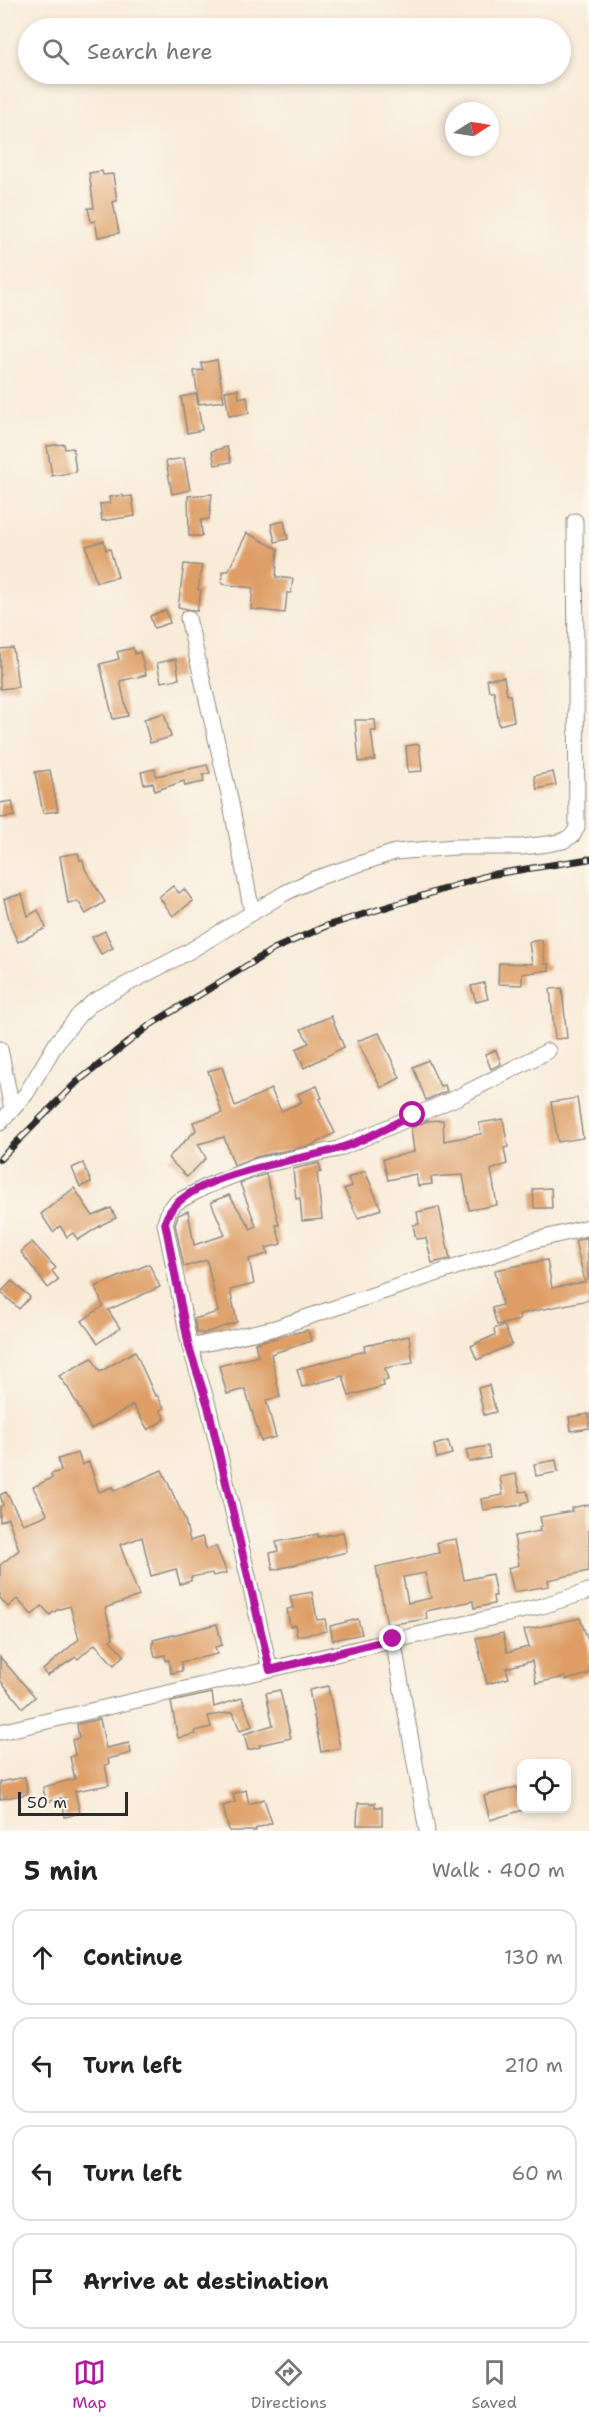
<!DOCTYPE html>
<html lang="en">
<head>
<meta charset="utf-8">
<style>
  :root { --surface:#fff; --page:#f6f6f6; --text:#222; --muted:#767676; --line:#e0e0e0; --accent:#b5179e }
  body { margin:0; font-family:"Shantell Sans",sans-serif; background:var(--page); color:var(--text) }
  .controls { position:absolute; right:18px; bottom:18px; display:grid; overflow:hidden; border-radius:12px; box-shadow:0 3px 9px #0003 }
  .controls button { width:54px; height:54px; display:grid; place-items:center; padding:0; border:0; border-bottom:2px solid var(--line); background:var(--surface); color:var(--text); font:30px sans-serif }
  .compass { position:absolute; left:445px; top:102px; width:54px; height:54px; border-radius:50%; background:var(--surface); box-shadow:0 3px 9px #0003; rotate:78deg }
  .scale { position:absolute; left:18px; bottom:15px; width:110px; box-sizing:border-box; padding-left:6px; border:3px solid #2b2b2b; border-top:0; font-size:16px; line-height:21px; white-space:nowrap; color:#2b2b2b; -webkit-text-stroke:4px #fbf7ec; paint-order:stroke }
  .stop { position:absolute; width:18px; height:18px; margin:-14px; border:4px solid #b5179e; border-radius:50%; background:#fff }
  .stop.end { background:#b5179e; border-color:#fff; box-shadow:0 2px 6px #0008 }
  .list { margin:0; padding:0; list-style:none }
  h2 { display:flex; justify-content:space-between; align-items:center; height:78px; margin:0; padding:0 24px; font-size:26px }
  h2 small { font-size:20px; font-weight:400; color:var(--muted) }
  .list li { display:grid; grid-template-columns:39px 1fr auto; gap:18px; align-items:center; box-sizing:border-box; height:96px; margin:0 12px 12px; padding:0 12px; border:2px solid var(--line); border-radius:18px }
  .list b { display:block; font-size:22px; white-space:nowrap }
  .list em { font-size:20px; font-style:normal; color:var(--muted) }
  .icon { flex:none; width:33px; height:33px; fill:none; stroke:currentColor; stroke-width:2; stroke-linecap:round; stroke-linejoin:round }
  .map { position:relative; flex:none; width:589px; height:1831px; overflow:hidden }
  .search { position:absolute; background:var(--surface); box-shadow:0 3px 9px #0003; left:18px; right:18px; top:18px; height:66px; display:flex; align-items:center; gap:15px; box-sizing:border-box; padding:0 21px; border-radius:33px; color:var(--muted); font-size:22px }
  .sheet { height:510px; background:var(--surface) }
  nav { display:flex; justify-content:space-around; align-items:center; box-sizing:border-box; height:84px; border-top:2px solid var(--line); background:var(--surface); font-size:16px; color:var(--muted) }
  nav a { display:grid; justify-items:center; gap:3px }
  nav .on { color:var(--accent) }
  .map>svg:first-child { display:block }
  .building { fill:#dd9d65; fill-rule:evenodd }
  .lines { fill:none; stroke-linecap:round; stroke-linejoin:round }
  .minor-casing { stroke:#928b82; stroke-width:17 }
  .minor { stroke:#fff; stroke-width:15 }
  .rail-casing { stroke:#2b2b2b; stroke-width:7 }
  .rail { stroke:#fbf7ec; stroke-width:4.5; stroke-dasharray:14; stroke-linecap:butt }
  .route { stroke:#b5179e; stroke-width:8 }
</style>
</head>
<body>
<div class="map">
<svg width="589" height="1831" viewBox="0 0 589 1831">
  <rect width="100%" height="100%" fill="#fbf7ec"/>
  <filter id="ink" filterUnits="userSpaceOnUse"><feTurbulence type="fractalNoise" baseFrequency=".0167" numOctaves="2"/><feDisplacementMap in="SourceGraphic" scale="12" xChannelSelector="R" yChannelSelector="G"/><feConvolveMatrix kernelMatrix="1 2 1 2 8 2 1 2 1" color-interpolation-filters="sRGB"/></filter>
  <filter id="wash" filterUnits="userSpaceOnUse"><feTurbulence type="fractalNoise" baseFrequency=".008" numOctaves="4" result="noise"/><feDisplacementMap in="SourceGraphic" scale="24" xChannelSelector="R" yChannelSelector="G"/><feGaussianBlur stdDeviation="1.35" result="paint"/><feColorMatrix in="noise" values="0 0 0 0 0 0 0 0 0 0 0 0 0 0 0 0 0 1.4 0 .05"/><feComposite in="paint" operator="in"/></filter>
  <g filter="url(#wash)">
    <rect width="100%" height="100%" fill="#f8ebd8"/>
    <g id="blocks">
      <g class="building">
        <polygon points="102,171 103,175 113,174 117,201 113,202 119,233 98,237 95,221 91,222 88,208 94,208 89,173"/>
        <polygon points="217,360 224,401 199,404 194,371 203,370 201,363"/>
        <polygon points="238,389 239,398 247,396 249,413 229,416 225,391"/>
        <polygon points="196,394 202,430 187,433 181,397"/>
        <polygon points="64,444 65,449 73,448 76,472 52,476 47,446"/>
        <polygon points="227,447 231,462 215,465 212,451"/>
        <polygon points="184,458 190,490 172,494 166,461"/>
        <polygon points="212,494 209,519 201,520 202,536 189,536 188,496"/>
        <polygon points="123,495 123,497 132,496 135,516 102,521 100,504 110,503 109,497"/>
        <polygon points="284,521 288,539 275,542 271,524"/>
        <polygon points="247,533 278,549 276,577 293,579 291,593 287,593 285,613 251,609 253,588 222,584 223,571 228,571"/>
        <polygon points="104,541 106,550 110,549 118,577 96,582 86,546"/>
        <polygon points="184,564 202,566 198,590 201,590 197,611 178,607"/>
        <polygon points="166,610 170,623 154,628 150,616"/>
        <polygon points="13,648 18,687 0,689 0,649"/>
        <polygon points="133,648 135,654 140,652 146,675 120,681 128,716 113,719 100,664 119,659 117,652"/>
        <polygon points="176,659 179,679 161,682 157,663"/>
        <polygon points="504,677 507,695 510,695 514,721 499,725 494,691 489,691 487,679"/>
        <polygon points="164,713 171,737 150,743 144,719"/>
        <polygon points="355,720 375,720 376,731 371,731 375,760 359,762"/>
        <polygon points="419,744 422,771 408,772 406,746"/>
        <polygon points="207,765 210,773 203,775 204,782 185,786 184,781 155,791 153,783 144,784 141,772 155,769 156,776"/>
        <polygon points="50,770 58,811 43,813 35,772"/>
        <polygon points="553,772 556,785 537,789 534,776"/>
        <polygon points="12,801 15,816 0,818 0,803"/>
        <polygon points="78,853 80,860 83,860 85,869 105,902 86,914 78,901 68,903 60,856"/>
        <polygon points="173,886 179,893 184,889 193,901 173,916 159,897"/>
        <polygon points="22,894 28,916 38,910 46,928 18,942 11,927 4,899"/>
        <polygon points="105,931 113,948 101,954 92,937"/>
        <polygon points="542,940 545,964 549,964 549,970 522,974 522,985 498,984 499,963 532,964 529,942"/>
        <polygon points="484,983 488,999 476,1002 471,986"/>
        <polygon points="562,988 567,1038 555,1039 550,989"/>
        <polygon points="331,1016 344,1047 304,1068 296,1049 309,1043 301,1029"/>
        <polygon points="379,1033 400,1078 381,1088 357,1041"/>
        <polygon points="496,1050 501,1064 491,1069 485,1054"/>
        <polygon points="428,1060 440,1086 445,1085 447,1091 426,1100 413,1067"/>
        <polygon points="222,1067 235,1106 271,1089 281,1111 302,1102 298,1094 317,1086 322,1098 319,1099 335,1133 312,1145 256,1157 234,1165 224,1137 198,1144 206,1158 187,1177 168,1158 196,1130 193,1122 222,1113 208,1071"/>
        <polygon points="577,1098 583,1138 558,1142 551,1102"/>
        <polygon points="503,1119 508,1147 504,1148 507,1164 491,1170 497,1205 469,1210 463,1175 431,1177 432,1184 418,1186 416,1174 388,1180 383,1159 414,1152 411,1128 427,1121 443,1120 444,1141 481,1134 479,1123"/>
        <polygon points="83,1163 91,1182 80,1187 72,1168"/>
        <polygon points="319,1163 321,1172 317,1173 322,1219 302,1221 300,1198 296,1199 293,1169"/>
        <polygon points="365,1171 381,1209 358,1218 344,1189 352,1186 348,1178"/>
        <polygon points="266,1174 279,1225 276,1225 281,1244 266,1248 268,1254 249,1259 254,1284 230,1290 237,1322 202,1334 201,1332 197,1333 194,1319 218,1312 207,1260 184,1267 175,1224 178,1215 188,1211 194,1245 225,1235 211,1202 229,1195 251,1229 256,1226 240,1183"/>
        <polygon points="74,1188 93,1216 111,1208 116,1218 103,1224 78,1240 73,1233 67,1237 60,1226 53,1232 41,1214"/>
        <polygon points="551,1188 552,1208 534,1208 533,1189"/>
        <polygon points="439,1207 450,1259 432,1263 426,1238 416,1239 413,1225 419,1224 417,1212"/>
        <polygon points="587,1237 589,1300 519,1314 520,1320 497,1325 492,1308 502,1305 495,1270 547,1260 552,1288 585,1282 575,1241"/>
        <polygon points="32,1242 56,1268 52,1271 59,1280 48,1288 21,1252"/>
        <polygon points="149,1264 160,1287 108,1310 120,1328 98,1343 82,1321 103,1306 95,1287"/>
        <polygon points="12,1281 30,1297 19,1309 1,1292"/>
        <polygon points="504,1325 512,1344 477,1360 471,1346 495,1335 494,1329"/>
        <polygon points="308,1330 311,1341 271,1354 280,1397 266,1400 276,1437 261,1441 245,1389 227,1394 219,1366 258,1356 255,1343"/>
        <polygon points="409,1336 413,1363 385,1368 388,1380 383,1381 384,1386 349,1396 343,1376 302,1387 297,1369 365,1351 364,1346"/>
        <polygon points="135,1351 155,1396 157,1395 164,1408 160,1410 165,1419 148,1430 133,1405 91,1429 68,1388 59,1376 92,1358 100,1372"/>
        <polygon points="489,1385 496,1412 484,1415 478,1388"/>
        <polygon points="589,1414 589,1428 571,1431 569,1417"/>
        <polygon points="448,1441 452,1454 437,1458 434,1445"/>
        <polygon points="488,1446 490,1458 469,1462 466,1450"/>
        <polygon points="78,1453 82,1465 89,1462 99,1492 112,1487 114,1491 162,1470 185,1520 190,1541 202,1537 207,1550 216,1546 227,1573 213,1576 212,1573 191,1577 191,1581 180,1584 176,1569 151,1576 142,1537 120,1545 139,1596 105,1608 113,1638 110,1640 124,1655 114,1665 95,1644 78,1659 76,1657 47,1676 43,1670 79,1639 70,1606 57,1610 50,1615 42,1606 32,1615 17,1599 8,1607 0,1598 0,1565 19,1550 8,1518 0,1522 0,1507 3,1505 0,1495 6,1492 23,1524 42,1517 47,1514 33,1487 52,1478 51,1474 61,1471 58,1459"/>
        <polygon points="556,1460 558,1472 536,1476 534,1464"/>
        <polygon points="516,1474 520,1492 527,1491 529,1501 522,1503 522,1505 483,1510 481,1499 503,1495 500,1477"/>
        <polygon points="589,1504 589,1571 548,1580 549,1586 514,1592 508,1568 519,1565 514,1536 540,1531 539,1527 542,1526 540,1517 572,1511 571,1508"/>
        <polygon points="343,1532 347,1552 273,1570 270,1553 278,1551 276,1542 318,1534 318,1537"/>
        <path d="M456,1539L464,1580L492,1574L496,1596H493L494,1604L474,1608L473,1601L426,1611L427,1619L387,1625L376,1567L439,1553L437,1542ZM425,1573L431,1598L408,1603L403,1577Z"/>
        <polygon points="312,1592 317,1620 325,1619 327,1631 297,1636 295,1625 290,1626 287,1609 293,1608 290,1596"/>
        <polygon points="580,1618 589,1644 589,1674 566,1680 565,1677 536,1683 532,1661 506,1668 509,1678 487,1684 476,1638 503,1633 507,1652 529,1647 524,1630"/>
        <polygon points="358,1619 362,1634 333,1640 330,1626"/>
        <polygon points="217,1624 222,1645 215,1647 217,1654 181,1662 182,1671 171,1673 169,1660 166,1661 165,1655 155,1657 152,1643 154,1643 153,1640"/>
        <polygon points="0,1657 35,1697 23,1708 0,1680"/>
        <polygon points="328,1686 340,1748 321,1752 309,1690"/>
        <polygon points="280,1690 291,1738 259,1745 260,1747 248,1750 244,1734 273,1725 266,1693"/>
        <polygon points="212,1693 214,1707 242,1698 252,1726 240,1731 233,1712 208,1716 211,1727 195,1731 196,1734 178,1738 171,1702"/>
        <polygon points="100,1719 106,1748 129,1743 131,1753 108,1759 109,1764 105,1765 109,1785 75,1791 80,1813 65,1817 61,1798 46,1802 43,1787 75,1779 70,1757 75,1755 72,1740 79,1738 77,1724"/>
        <polygon points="25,1777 28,1794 0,1799 0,1782"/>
        <polygon points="517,1787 523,1810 490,1820 484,1796"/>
        <polygon points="246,1790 249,1804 264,1799 272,1823 255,1829 256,1831 229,1831 223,1806 235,1802 233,1794"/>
        <polygon points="358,1803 375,1803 375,1807 382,1807 382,1825 357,1825"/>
      </g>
    </g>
  </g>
  <g filter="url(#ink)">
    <use href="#blocks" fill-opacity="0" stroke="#928b82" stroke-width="1.5"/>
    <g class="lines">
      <defs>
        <g id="minor">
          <polyline points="188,618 229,794 252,912"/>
          <polyline points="0,1049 12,1109"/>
          <polyline points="0,1123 26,1094 57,1042 79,1015 93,1002 188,952 285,893 314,879 395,852 455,847 522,847 548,844 563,841 573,835 577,827 575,521"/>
          <polyline points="190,1347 275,1328 536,1240 589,1227"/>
          <polyline points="393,1639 427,1831"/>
          <polyline points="270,1670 208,1405 190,1347 165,1223 169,1210 177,1202 207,1186 258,1166 338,1149 458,1097 548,1051"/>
          <polyline points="0,1732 542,1606 589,1591"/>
        </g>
      </defs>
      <use href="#minor" class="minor-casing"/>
      <use href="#minor" class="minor"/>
      <defs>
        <polyline id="rail" points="0,1159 77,1082 150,1025 274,949 326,926 489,875 589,859"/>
      </defs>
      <use href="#rail" class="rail-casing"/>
      <use href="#rail" class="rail"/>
    </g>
  </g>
  <g class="lines" filter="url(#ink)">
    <path class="route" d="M393,1639L270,1670L208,1406L189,1347L165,1222C179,1174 295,1162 337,1149C363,1142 388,1126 413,1115"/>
  </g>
</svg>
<div class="controls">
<button><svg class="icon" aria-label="locate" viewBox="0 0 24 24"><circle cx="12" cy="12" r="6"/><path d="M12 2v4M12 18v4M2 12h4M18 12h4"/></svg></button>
</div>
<svg class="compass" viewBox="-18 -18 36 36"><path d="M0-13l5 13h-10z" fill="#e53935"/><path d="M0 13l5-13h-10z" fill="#767676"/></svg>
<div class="scale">50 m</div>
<div class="stop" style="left:413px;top:1115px"></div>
<div class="stop end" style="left:393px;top:1639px"></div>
<div class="search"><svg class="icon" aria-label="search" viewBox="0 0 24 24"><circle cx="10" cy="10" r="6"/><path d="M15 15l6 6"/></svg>Search here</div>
</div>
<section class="sheet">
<h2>5 min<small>Walk · 400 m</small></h2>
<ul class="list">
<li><svg class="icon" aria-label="ahead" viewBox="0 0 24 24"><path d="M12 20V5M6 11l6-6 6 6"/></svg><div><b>Continue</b></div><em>130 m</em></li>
<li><svg class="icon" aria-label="left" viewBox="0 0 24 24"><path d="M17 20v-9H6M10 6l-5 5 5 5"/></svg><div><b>Turn left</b></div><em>210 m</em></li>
<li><svg class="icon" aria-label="left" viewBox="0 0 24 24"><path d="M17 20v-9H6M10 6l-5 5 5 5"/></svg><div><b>Turn left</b></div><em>60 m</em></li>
<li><svg class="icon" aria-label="arrive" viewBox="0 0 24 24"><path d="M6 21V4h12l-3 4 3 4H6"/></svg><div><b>Arrive at destination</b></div></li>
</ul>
</section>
<nav>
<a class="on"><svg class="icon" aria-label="map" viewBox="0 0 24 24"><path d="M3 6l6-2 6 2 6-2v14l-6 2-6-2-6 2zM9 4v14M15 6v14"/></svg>Map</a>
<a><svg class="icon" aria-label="directions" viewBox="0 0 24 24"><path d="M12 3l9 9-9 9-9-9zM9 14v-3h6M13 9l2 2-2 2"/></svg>Directions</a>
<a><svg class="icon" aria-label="saved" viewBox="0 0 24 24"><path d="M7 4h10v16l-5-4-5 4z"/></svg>Saved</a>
</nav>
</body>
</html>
